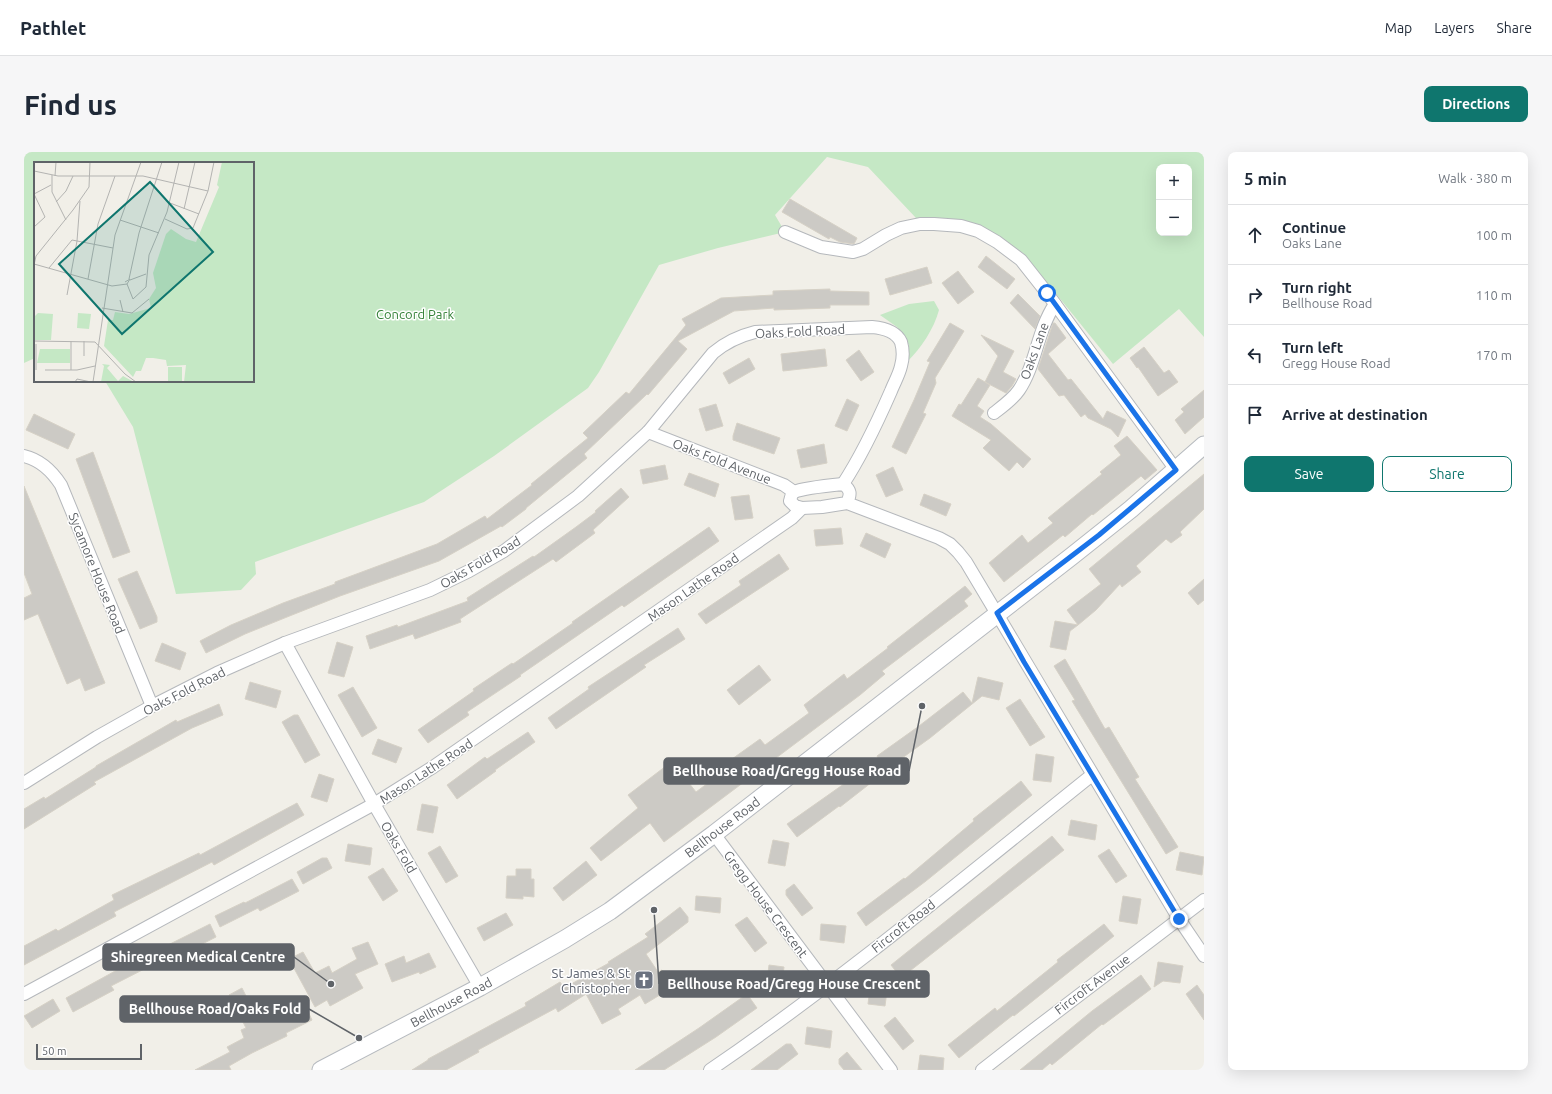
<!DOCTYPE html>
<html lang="en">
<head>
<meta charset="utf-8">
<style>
  :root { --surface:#fff; --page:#f6f6f7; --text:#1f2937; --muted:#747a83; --line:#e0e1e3; --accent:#0f766e }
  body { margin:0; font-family:Ubuntu,sans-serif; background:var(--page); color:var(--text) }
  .controls { position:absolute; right:12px; top:12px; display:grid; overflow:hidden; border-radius:8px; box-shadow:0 4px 16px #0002 }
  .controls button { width:36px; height:36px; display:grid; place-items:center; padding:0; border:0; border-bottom:1px solid var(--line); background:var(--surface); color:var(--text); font:20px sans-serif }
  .scale { position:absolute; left:12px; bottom:10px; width:106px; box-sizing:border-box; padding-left:4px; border:2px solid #5f6368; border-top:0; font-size:11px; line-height:14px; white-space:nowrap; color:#5f6368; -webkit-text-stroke:3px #fff; paint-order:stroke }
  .stop { position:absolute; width:12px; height:12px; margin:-9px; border:3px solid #1a73e8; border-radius:50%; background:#fff }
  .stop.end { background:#1a73e8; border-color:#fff; box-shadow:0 1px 4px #0008 }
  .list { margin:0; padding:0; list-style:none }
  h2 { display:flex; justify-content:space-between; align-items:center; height:52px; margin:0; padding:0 16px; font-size:17px }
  h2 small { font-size:13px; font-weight:400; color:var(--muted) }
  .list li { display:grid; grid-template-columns:26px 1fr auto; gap:12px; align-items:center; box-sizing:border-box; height:60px; padding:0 16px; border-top:1px solid var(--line) }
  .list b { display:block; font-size:15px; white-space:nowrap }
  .list p { margin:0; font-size:13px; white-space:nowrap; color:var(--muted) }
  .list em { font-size:13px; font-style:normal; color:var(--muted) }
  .actions { display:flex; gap:8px; padding:12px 16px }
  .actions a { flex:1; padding:9px 0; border:1px solid var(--accent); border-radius:8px; text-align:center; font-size:14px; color:var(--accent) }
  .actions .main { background:var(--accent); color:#fff }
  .icon { flex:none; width:22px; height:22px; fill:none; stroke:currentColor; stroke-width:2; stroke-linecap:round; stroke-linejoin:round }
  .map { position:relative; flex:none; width:1180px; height:918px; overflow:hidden; border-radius:8px }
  header { display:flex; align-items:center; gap:24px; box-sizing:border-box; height:56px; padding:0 20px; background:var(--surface); border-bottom:1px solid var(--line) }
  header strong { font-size:19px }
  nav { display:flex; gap:22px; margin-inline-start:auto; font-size:14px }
  .intro { display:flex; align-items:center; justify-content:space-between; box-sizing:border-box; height:96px; padding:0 24px }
  h1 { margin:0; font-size:28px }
  .button { padding:10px 18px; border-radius:8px; background:var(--accent); color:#fff; font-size:14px; font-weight:700 }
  main { display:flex; gap:24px; padding:0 24px }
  aside { flex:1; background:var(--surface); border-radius:8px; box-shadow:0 4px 16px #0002 }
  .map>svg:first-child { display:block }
  .green { fill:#c5e8c5; fill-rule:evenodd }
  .building { fill:#cccac5; stroke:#d6d1c6 }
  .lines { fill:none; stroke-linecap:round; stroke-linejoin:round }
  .minor-casing { stroke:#b5b8bc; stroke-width:14 }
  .secondary-casing { stroke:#b6babf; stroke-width:19 }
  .minor { stroke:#fff; stroke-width:12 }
  .secondary { stroke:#fff; stroke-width:17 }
  .route { stroke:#1a73e8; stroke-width:5 }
  .labels { text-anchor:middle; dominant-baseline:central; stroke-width:3; stroke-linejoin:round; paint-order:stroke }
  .park-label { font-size:13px; fill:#348238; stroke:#fff }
  .street-label { font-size:13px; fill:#5f6368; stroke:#fff }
  .worship-label { font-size:13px; fill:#5b616d; stroke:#fff; text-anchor:end }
  .inset-road { fill:none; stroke:#b3b3b1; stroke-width:1 }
  .view { fill:#0f766e; fill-opacity:0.15; stroke:#0f766e; stroke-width:2 }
  .inset-edge { fill:none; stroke:#5f6368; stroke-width:2 }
  .leader { fill:none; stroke:#5f6368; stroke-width:1.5 }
  .callout-dot { fill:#5f6368; stroke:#fff; stroke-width:1.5 }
  .callout { fill:#5f6368; stroke:#5f6368; stroke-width:1.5 }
  .callout-label { font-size:14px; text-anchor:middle; font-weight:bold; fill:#fff }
</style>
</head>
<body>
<header>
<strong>Pathlet</strong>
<nav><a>Map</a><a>Layers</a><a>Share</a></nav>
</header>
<div class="intro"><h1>Find us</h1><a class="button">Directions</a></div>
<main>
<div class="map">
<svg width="1180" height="918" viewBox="0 0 1180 918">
  <rect width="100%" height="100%" fill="#f1efe8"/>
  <g class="green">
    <path d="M0,0H1180V185L1155,157L1089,212L999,101L948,72L892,66L844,15L803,5L751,63L761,80L694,96L635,113L575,220L564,236L470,304L400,350L231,410L232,422L217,438L152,442L109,275L81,229H229V11H11V206L0,211ZM1135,15H1165V81H1135Z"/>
    <path d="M910,149L915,158C910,177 897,196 883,210L885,193L873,175L856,163L885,152Z"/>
  </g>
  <g class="building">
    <polygon points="766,47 833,86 830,92 816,90 806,85 805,87 758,60"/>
    <polygon points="962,104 991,127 983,137 954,115"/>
    <polygon points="903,115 908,131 866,143 861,127"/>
    <polygon points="934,119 950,140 934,152 918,131"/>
    <polygon points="806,137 806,139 845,140 845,153 806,153 806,156 750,158 750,156 710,159 654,189 663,197 624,243 623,242 560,302 563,306 502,356 502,357 478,375 477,374 415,409 316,444 268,463 221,482 182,501 176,489 207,473 259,451 311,432 311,430 413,392 461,364 463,367 508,333 507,332 564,286 559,281 602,240 605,242 662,173 658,167 697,146 749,143 749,139"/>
    <polygon points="994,142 1016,164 1011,177 986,151"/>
    <polygon points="926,171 940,179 911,226 912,231 899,261 902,262 882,302 868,295 890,248 906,210 903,209"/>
    <polygon points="1029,171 1031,171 1042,186 1024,202 1044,228 1047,227 1079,267 1083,259 1102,268 1094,285 1087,277 1064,266 1061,262 1057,265 1040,243 1035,244 1014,217"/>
    <polygon points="957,183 990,199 979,220 992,227 988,234 982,241 961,230 966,233 953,254 960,259 956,265 967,272 1007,307 999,316 993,310 985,319 959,296 967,288 928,264 935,252 937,253 954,226 961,230 974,204"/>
    <polygon points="1120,195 1140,221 1145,218 1154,230 1134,244 1114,215 1113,216 1106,206"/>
    <polygon points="801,197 803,214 759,219 757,202"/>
    <polygon points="835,198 850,220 837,229 822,208"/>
    <polygon points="725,206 731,217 705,232 699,221"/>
    <polygon points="1180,238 1180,265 1161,282 1151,268 1160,260 1157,257"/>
    <polygon points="823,247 835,253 823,279 811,274"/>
    <polygon points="692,252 699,274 682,279 675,257"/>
    <polygon points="10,262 51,282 44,297 2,278"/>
    <polygon points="713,271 756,286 750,302 709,288 709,284"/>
    <polygon points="1103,284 1133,318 1121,328 1117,324 1069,363 1068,362 1041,385 1039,383 980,430 965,411 998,383 1004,391 1029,371 1024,366 1078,322 1076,320 1097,303 1090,294"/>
    <polygon points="800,292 803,311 777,316 773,298"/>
    <polygon points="69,300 106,400 89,406 52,307"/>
    <polygon points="641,313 644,327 619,332 616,318"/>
    <polygon points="869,315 879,338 862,345 852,323"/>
    <polygon points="665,321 695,332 691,345 660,333"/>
    <polygon points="1180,322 1180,357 1156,380 1158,383 1147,391 1142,387 1112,414 1117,420 1098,435 1096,432 1072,458 1054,473 1043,458 1077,432 1065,417"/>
    <polygon points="0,334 81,531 61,539 56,526 43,532 14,462 0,468 0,446 8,442 0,421"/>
    <polygon points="597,336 605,345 569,378 571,381 532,410 529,407 436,467 437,470 391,487 389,482 346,497 342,484 373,473 374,475 444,449 443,446 509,404 510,405 552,375 572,360 571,359"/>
    <polygon points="900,342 927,352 922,364 896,353"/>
    <polygon points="725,343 729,366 711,368 707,345"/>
    <polygon points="685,375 695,389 600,455 598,453 496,523 497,524 443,560 445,563 404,591 394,578 450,539 449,537 488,511 489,512 549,471 548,470"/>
    <polygon points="817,376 819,392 792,394 790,378"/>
    <polygon points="842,381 867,392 861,406 836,394"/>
    <polygon points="755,402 765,417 682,472 674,462 717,433 715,429"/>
    <polygon points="113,419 133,465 133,470 116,477 94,427"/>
    <polygon points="1180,427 1180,448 1174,453 1164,441"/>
    <polygon points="941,434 948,442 940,449 944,454 858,519 861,522 836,543 640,690 626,671 577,709 566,696 614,656 604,643 642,614 648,622 654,617 672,640 704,616 701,612 736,587 741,593 785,561 780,553 820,522 823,527 864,496 863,495"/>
    <polygon points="1031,469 1054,473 1046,479 1042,498 1026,495"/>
    <polygon points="654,476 661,487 620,513 622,515 532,577 524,566 565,537 564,535"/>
    <polygon points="313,490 329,495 320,525 304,521"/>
    <polygon points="138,491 162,501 156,518 131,509"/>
    <polygon points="1041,507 1081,577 1085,575 1115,625 1111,627 1154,695 1142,702 1048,549 1051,548 1030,514"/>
    <polygon points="735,513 747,528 715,553 703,538"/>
    <polygon points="954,525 979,531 975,548 958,544 906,586 856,622 857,623 816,655 815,654 773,685 763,672 817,634 854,606 853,604 895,574 939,540 948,551"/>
    <polygon points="226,530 257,539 252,556 221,547"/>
    <polygon points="329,535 353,576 338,585 314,543"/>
    <polygon points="996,547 1021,585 1006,594 982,556"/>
    <polygon points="195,552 199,563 168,576 70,630 72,632 0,677 0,657 20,645 21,647 72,615 72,614 152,568 153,570"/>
    <polygon points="270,563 274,563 296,603 281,611 258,570"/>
    <polygon points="504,580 511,590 471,618 472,619 433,647 423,633 461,605 463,607"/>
    <polygon points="354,587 378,596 372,611 348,602"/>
    <polygon points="1012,602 1030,605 1027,630 1009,628"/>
    <polygon points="295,622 310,627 303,650 287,645"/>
    <polygon points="997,629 1008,643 902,729 842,774 833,761 880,726 881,727 950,669 949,667"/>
    <polygon points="273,651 280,663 190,713 188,710 90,760 92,764 0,813 0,794 32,777 34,779 90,748 88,743 175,701 176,703"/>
    <polygon points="398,652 414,655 409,681 393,678"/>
    <polygon points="1047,668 1073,673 1071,688 1044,683"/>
    <polygon points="1028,684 1040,698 877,826 867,813"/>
    <polygon points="749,688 765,691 761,714 744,711"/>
    <polygon points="324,692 348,696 346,713 321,709"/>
    <polygon points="416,694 434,724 422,731 404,701"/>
    <polygon points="1085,697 1103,724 1092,731 1074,704"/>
    <polygon points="1156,700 1180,705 1178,723 1152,718"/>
    <polygon points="298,706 303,706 308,716 279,732 273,720"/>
    <polygon points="562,709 573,723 539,749 529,736"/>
    <polygon points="359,716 374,739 359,749 344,725"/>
    <polygon points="492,717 507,717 507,727 510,727 510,745 499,744 499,747 482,746 483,724 492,724"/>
    <polygon points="268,727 275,739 236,759 234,756 196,775 191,764 220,750 221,751"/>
    <polygon points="770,732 789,756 778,764 762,743 762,738"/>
    <polygon points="672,744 697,746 696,761 671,758"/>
    <polygon points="1099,744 1117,747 1113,772 1095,769"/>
    <polygon points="656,755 664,765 664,770 622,802 634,820 638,818 649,835 621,852 616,843 594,857 597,862 578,872 562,842 534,860 532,856 454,898 455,900 422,918 388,918 404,908 404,907 502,854 501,851 536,830 540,836 585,811 584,810 624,785 621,782"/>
    <polygon points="482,761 489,773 460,789 453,776"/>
    <polygon points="723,765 743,791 731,800 711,773"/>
    <polygon points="186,772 192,785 139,812 132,799"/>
    <polygon points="797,772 822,774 820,791 796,788"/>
    <polygon points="1080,772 1090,784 990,864 989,863 935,906 924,893 971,856 973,859 1034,810 1033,808"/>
    <polygon points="344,790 354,812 331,822 339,836 306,854 303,848 291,855 265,807 279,800 291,821 305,814 308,821 333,807 328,796"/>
    <polygon points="122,797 130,812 87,834 90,838 49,860 42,846 93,818 91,814"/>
    <polygon points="405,801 412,815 396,822 395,820 368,830 361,812 380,804 382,811"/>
    <polygon points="1134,810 1159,814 1156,831 1139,829 1130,835"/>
    <polygon points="745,813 760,815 757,840 742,838"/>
    <polygon points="1117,823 1127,837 1079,873 1078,872 1028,913 1026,911 1018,918 996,918 1068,859"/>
    <polygon points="847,829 864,831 861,854 844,852"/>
    <polygon points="1173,833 1180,843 1180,868 1162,842"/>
    <polygon points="218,836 233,866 250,858 254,867 281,853 288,868 262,881 263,884 228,901 205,914 207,918 171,918 206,900 203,895 220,886 217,878 222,876 205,843"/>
    <polygon points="723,842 733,856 692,885 640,918 611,918 675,876"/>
    <polygon points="29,847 36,859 8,876 0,864"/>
    <polygon points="871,865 890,889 879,898 860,874"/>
    <polygon points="783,875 808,879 806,896 781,892"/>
    <polygon points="762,892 767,892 774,902 753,918 727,918"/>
    <polygon points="823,900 838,918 820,918 815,912 815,907"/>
    <polygon points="896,903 920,906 919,918 894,918"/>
  </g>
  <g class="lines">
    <defs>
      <g id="minor">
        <polyline points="761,80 797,95 829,100 839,97 862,83 877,76 896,72 910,72 937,74 954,79 973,90 997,108 1023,141 1152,318"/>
        <path d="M970,261C979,254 989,247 995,238C1012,213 1013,179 1031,152"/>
        <polyline points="624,280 760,333 770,340"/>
        <path d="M0,304C17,308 28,319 37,333L128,554"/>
        <path d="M823,351C827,342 827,338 819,332C809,333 779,336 770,340C767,342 767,346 766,349L771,354L778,356L798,355L823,351L915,386L926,392L934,400L942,410L1155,767L1180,804"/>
        <polyline points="261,491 350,652 456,835"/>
        <path d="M0,631L73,585L128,554L193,521L261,491L406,438L445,419L480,399L554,344L624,280L689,201C702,190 715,184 731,180L848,175C859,176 872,179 877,190C879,197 879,207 877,214C875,223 870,231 867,239C853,271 838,303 819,332"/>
        <polyline points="690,682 867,918"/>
        <polyline points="0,842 350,652 409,615 768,366 778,356"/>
        <path d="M686,918C819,827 942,724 1068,623"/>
        <polyline points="958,918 1008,879 1180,748"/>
      </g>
      <polyline id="secondary" points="297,918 456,835 541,787 586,759 690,682 1048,404 1107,357 1180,293"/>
    </defs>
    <use href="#minor" class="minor-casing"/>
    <use href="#secondary" class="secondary-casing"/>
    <use href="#minor" class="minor"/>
    <use href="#secondary" class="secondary"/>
  </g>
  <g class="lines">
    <polyline class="route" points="1023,141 1152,318 1075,383 973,461 1000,510 1155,767"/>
  </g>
  <defs>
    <symbol id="church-square" viewBox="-11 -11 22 22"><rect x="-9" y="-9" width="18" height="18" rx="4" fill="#6b7280" stroke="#fff"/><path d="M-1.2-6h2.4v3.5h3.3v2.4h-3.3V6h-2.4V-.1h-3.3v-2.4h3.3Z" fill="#fff"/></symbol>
  </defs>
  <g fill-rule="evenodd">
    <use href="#church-square" x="609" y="817" width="22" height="22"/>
  </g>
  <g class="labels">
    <g class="park-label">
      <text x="391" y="162">Concord Park</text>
    </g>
    <g class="street-label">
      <text transform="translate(776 179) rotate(-3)">Oaks Fold Road</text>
      <text transform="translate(1010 199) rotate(-70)">Oaks Lane</text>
      <text transform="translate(698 309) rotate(21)">Oaks Fold Avenue</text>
      <text transform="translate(456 410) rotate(-30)">Oaks Fold Road</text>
      <text transform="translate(73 421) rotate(68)">Sycamore House Road</text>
      <text transform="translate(669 435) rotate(-35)">Mason Lathe Road</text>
      <text transform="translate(160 539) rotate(-27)">Oaks Fold Road</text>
      <text transform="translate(402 619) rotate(-33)">Mason Lathe Road</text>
      <text transform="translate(698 675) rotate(-37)">Bellhouse Road</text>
      <text transform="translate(375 695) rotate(60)">Oaks Fold</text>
      <text transform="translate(742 752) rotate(53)">Gregg House Crescent</text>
      <text transform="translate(879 774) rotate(-38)">Fircroft Road</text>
      <text transform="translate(1068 832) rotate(-37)">Fircroft Avenue</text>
      <text transform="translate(427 850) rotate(-28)">Bellhouse Road</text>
    </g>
    <g class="worship-label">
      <text x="606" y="821">St James &amp; St<tspan x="606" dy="15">Christopher</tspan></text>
    </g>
  </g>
  <g transform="translate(10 10)">
    <rect width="220" height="220" fill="#f1efe8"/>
    <path d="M188,0H220V220H150L152,203L133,204L132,198L119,196H112L107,209H102L99,215L70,184L74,158H79L81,150L95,152L117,146L115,137L122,126L119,111L132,72L137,67L152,77L162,80L185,25L183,23ZM4,151L19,152L17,178H0V155ZM44,151L57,152L55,167L43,166ZM6,187H36V201H3ZM68,202L76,203L73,206L84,219L89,214L100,220H67L70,204ZM134,205H148V220H134Z" fill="#c5e8c5"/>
    <path class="inset-road" d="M0,9L24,14H109L174,29M18,13V30L32,58M21,14L22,0M0,32L11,55L0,65M0,32L17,23M22,40L32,29L39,14M136,41L165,52M150,47L161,0M131,57L153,67L159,66L174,29L180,0M86,58L125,71M0,102L78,124L93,122L96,117L91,120M0,103L2,94L39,48L55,25L56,0M15,106L38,78L79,86M54,117L64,62L81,14M95,117L105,71L128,0M96,118L112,112M93,122L99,137L112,125L115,93L133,50L145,0M33,133L43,79L46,39M86,138L89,150M68,146L98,151L115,137M0,179L61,180L91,212L102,220M50,179V194M2,182V208M11,208H43L61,204M37,208V179M41,220L43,217L57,220M59,220L81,73L107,0"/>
    <path class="view" d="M116,20L179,90L88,172L25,102Z"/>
    <rect width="220" height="220" class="inset-edge"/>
  </g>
  <path class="leader" d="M898 554L885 619M307 832L270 805M630 758L635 832M335 886L285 857"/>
  <g class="callout-dot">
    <circle cx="898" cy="554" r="4"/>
    <circle cx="307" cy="832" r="4"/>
    <circle cx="630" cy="758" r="4"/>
    <circle cx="335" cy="886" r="4"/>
  </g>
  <g class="callout">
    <rect x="640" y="606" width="245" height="26" rx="4"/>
    <rect x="79" y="792" width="191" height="26" rx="4"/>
    <rect x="635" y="819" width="270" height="26" rx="4"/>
    <rect x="96" y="844" width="189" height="26" rx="4"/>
  </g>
  <g class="callout-label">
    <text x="763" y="624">Bellhouse Road/Gregg House Road</text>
    <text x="174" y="810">Shiregreen Medical Centre</text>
    <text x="770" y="837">Bellhouse Road/Gregg House Crescent</text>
    <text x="191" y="862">Bellhouse Road/Oaks Fold</text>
  </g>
</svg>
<div class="controls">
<button>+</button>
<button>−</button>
</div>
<div class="scale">50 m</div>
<div class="stop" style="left:1023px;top:141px"></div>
<div class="stop end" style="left:1155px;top:767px"></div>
</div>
<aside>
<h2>5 min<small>Walk · 380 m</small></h2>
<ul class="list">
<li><svg class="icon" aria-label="ahead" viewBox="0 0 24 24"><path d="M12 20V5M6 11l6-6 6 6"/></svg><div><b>Continue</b><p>Oaks Lane</p></div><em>100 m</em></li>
<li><svg class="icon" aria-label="right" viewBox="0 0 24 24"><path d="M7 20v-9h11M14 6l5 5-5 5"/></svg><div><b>Turn right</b><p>Bellhouse Road</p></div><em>110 m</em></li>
<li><svg class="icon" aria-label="left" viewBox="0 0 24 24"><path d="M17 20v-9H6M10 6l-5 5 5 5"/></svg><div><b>Turn left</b><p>Gregg House Road</p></div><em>170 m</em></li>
<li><svg class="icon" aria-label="arrive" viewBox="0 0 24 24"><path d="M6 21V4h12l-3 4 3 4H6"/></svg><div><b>Arrive at destination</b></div></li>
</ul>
<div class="actions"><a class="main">Save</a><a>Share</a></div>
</aside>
</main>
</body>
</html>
